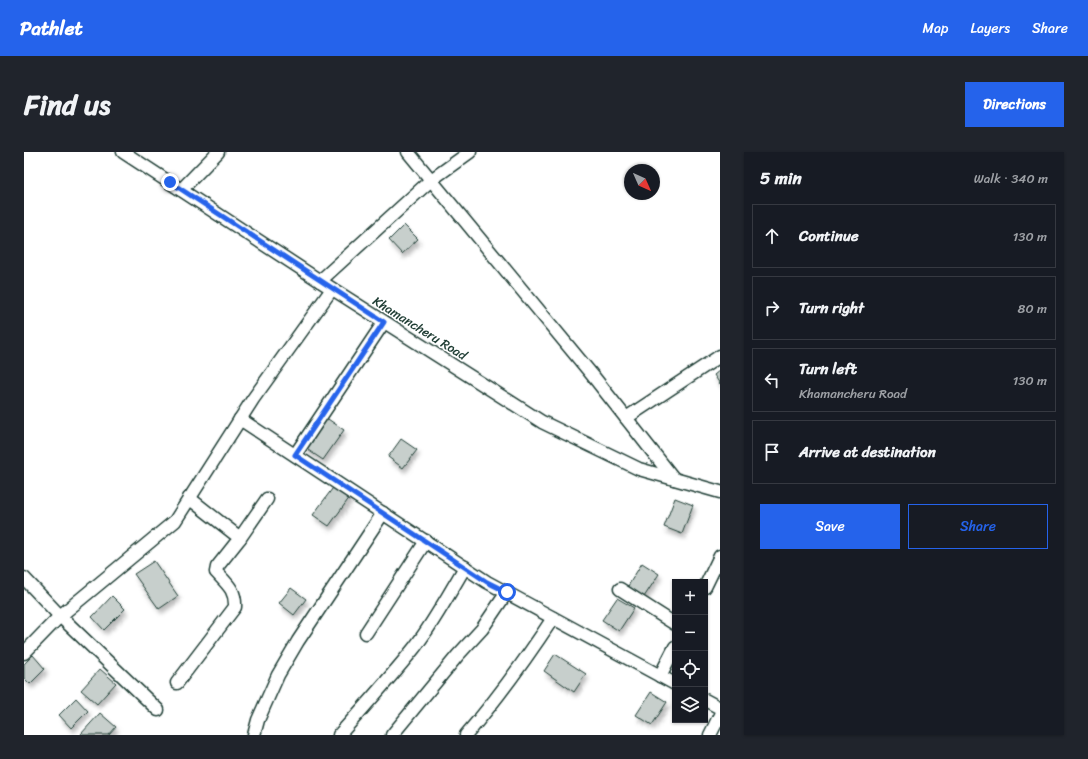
<!DOCTYPE html>
<html lang="en">
<head>
<meta charset="utf-8">
<style>
  :root { --surface:#171b24; --page:#20242c; --text:#f1f3f6; --muted:#9ea1a6; --line:#363941; --accent:#2563eb }
  body { margin:0; font-family:Sriracha,sans-serif; background:var(--page); color:var(--text) }
  .controls { position:absolute; right:12px; bottom:12px; display:grid; overflow:hidden; border-radius:0px; box-shadow:0 1px 3px #0004 }
  .controls button { width:36px; height:36px; display:grid; place-items:center; padding:0; border:0; border-bottom:1px solid var(--line); background:var(--surface); color:var(--text); font:20px sans-serif }
  .compass { position:absolute; left:600px; top:12px; width:36px; height:36px; border-radius:50%; background:var(--surface); box-shadow:0 1px 3px #0004; rotate:135deg }
  .stop { position:absolute; width:12px; height:12px; margin:-9px; border:3px solid #2563eb; border-radius:50%; background:#fff }
  .stop.end { background:#2563eb; border-color:#fff; box-shadow:0 1px 4px #0008 }
  .list { margin:0; padding:0; list-style:none }
  h2 { display:flex; justify-content:space-between; align-items:center; height:52px; margin:0; padding:0 16px; font-size:17px }
  h2 small { font-size:13px; font-weight:400; color:var(--muted) }
  .list li { display:grid; grid-template-columns:26px 1fr auto; gap:12px; align-items:center; box-sizing:border-box; height:64px; margin:0 8px 8px; padding:0 8px; border:1px solid var(--line); border-radius:0px }
  .list b { display:block; font-size:15px; white-space:nowrap }
  .list p { margin:0; font-size:13px; white-space:nowrap; color:var(--muted) }
  .list em { font-size:13px; font-style:normal; color:var(--muted) }
  .actions { display:flex; gap:8px; padding:12px 16px }
  .actions a { flex:1; padding:9px 0; border:1px solid var(--accent); border-radius:0px; text-align:center; font-size:14px; color:var(--accent) }
  .actions .main { background:var(--accent); color:#fff }
  .icon { flex:none; width:22px; height:22px; fill:none; stroke:currentColor; stroke-width:2; stroke-linecap:round; stroke-linejoin:round }
  .map { position:relative; flex:none; width:696px; height:583px; overflow:hidden; border-radius:0px }
  header { display:flex; align-items:center; gap:24px; box-sizing:border-box; height:56px; padding:0 20px; background:var(--accent); color:#fff }
  header strong { font-size:19px }
  nav { display:flex; gap:22px; margin-inline-start:auto; font-size:14px }
  .intro { display:flex; align-items:center; justify-content:space-between; box-sizing:border-box; height:96px; padding:0 24px }
  h1 { margin:0; font-size:28px }
  .button { padding:10px 18px; border-radius:0px; background:var(--accent); color:#fff; font-size:14px; font-weight:700 }
  main { display:flex; gap:24px; padding:0 24px }
  aside { flex:1; background:var(--surface); border-radius:0px; box-shadow:0 1px 3px #0004 }
  .map>svg:first-child { display:block }
  .building { fill:#c7cfcc; stroke:#1f3d34; filter:url(#shadow) }
  .lines { fill:none; stroke-linecap:round; stroke-linejoin:round }
  .minor-casing { stroke:#1f3d34; stroke-width:15 }
  .minor { stroke:#fff; stroke-width:12 }
  .route { stroke:#2563eb; stroke-width:5 }
  .labels { text-anchor:middle; dominant-baseline:central; stroke-width:3; stroke-linejoin:round; paint-order:stroke }
  .street-label { font-size:13px; fill:#1f3d34; stroke:#fff }
</style>
</head>
<body>
<header>
<strong>Pathlet</strong>
<nav><a>Map</a><a>Layers</a><a>Share</a></nav>
</header>
<div class="intro"><h1>Find us</h1><a class="button">Directions</a></div>
<main>
<div class="map">
<svg width="696" height="583" viewBox="0 0 696 583">
  <defs>
    <filter id="shadow"><feDropShadow dx="2.5" dy="4.5" stdDeviation="2" flood-color="#0004"/></filter>
  </defs>
  <rect width="100%" height="100%" fill="#fff"/>
  <filter id="ink" filterUnits="userSpaceOnUse"><feTurbulence type="fractalNoise" baseFrequency=".025" numOctaves="2"/><feDisplacementMap in="SourceGraphic" scale="8" xChannelSelector="R" yChannelSelector="G"/><feConvolveMatrix kernelMatrix="1 2 1 2 8 2 1 2 1" color-interpolation-filters="sRGB"/></filter>
  <g filter="url(#ink)">
    <g class="building">
      <polygon points="380,73 394,87 378,102 365,88"/>
      <polygon points="696,218 696,232 690,223"/>
      <polygon points="301,265 320,278 299,308 281,296"/>
      <polygon points="377,287 393,298 379,316 364,305"/>
      <polygon points="311,333 326,345 305,374 289,363"/>
      <polygon points="651,346 669,353 658,382 640,375"/>
      <polygon points="130,409 154,444 135,457 110,422"/>
      <polygon points="618,411 635,422 620,445 604,434"/>
      <polygon points="267,436 282,447 270,463 255,451"/>
      <polygon points="88,444 101,457 80,478 68,465"/>
      <polygon points="593,446 610,456 595,479 578,468"/>
      <polygon points="531,502 562,522 550,540 520,519"/>
      <polygon points="9,503 21,517 6,532 0,526 0,512"/>
      <polygon points="76,517 92,531 73,552 57,538"/>
      <polygon points="627,540 643,550 628,573 612,563"/>
      <polygon points="52,546 64,559 47,576 35,563"/>
      <polygon points="76,561 92,575 85,583 58,583 57,582"/>
    </g>
    <g class="lines">
      <defs>
        <g id="minor">
          <polyline points="99,0 296,129 518,270 615,317 696,340"/>
          <polyline points="384,0 569,224 650,327"/>
          <polyline points="157,38 194,0"/>
          <polyline points="296,129 407,28 446,0"/>
          <polyline points="602,266 696,204"/>
          <polyline points="216,267 463,430 651,532"/>
          <polyline points="271,303 360,170"/>
          <polyline points="216,386 243,347"/>
          <polyline points="0,426 36,464 151,369 229,247 308,137"/>
          <polyline points="681,435 696,404"/>
          <polyline points="596,437 651,472"/>
          <polyline points="342,481 402,389"/>
          <polyline points="0,501 36,464 134,558"/>
          <polyline points="636,524 651,495"/>
          <path d="M153,531L211,455C212,438 203,432 192,420L193,415L216,386L165,346"/>
          <polyline points="681,548 696,556"/>
          <polyline points="230,583 234,568 254,523 274,489 359,361"/>
          <path d="M315,583C341,554 367,525 391,495C410,470 425,442 441,415"/>
          <polyline points="368,583 434,503 458,477 483,440"/>
          <path d="M442,583C474,546 502,507 529,466"/>
          <polyline points="686,583 696,563"/>
        </g>
      </defs>
      <use href="#minor" class="minor-casing"/>
      <use href="#minor" class="minor"/>
    </g>
  </g>
  <g class="lines" filter="url(#ink)">
    <polyline class="route" points="146,30 360,170 271,303 463,430 483,440"/>
  </g>
  <g class="labels">
    <g class="street-label">
      <text transform="translate(396 176) rotate(32)">Khamancheru Road</text>
    </g>
  </g>
</svg>
<div class="controls">
<button>+</button>
<button>−</button>
<button><svg class="icon" aria-label="locate" viewBox="0 0 24 24"><circle cx="12" cy="12" r="6"/><path d="M12 2v4M12 18v4M2 12h4M18 12h4"/></svg></button>
<button><svg class="icon" aria-label="layers" viewBox="0 0 24 24"><path d="M12 4l9 5-9 5-9-5zM3 14l9 5 9-5"/></svg></button>
</div>
<svg class="compass" viewBox="-18 -18 36 36"><path d="M0-13l5 13h-10z" fill="#e53935"/><path d="M0 13l5-13h-10z" fill="#9ea1a6"/></svg>
<div class="stop" style="left:483px;top:440px"></div>
<div class="stop end" style="left:146px;top:30px"></div>
</div>
<aside>
<h2>5 min<small>Walk · 340 m</small></h2>
<ul class="list">
<li><svg class="icon" aria-label="ahead" viewBox="0 0 24 24"><path d="M12 20V5M6 11l6-6 6 6"/></svg><div><b>Continue</b></div><em>130 m</em></li>
<li><svg class="icon" aria-label="right" viewBox="0 0 24 24"><path d="M7 20v-9h11M14 6l5 5-5 5"/></svg><div><b>Turn right</b></div><em>80 m</em></li>
<li><svg class="icon" aria-label="left" viewBox="0 0 24 24"><path d="M17 20v-9H6M10 6l-5 5 5 5"/></svg><div><b>Turn left</b><p>Khamancheru Road</p></div><em>130 m</em></li>
<li><svg class="icon" aria-label="arrive" viewBox="0 0 24 24"><path d="M6 21V4h12l-3 4 3 4H6"/></svg><div><b>Arrive at destination</b></div></li>
</ul>
<div class="actions"><a class="main">Save</a><a>Share</a></div>
</aside>
</main>
</body>
</html>
